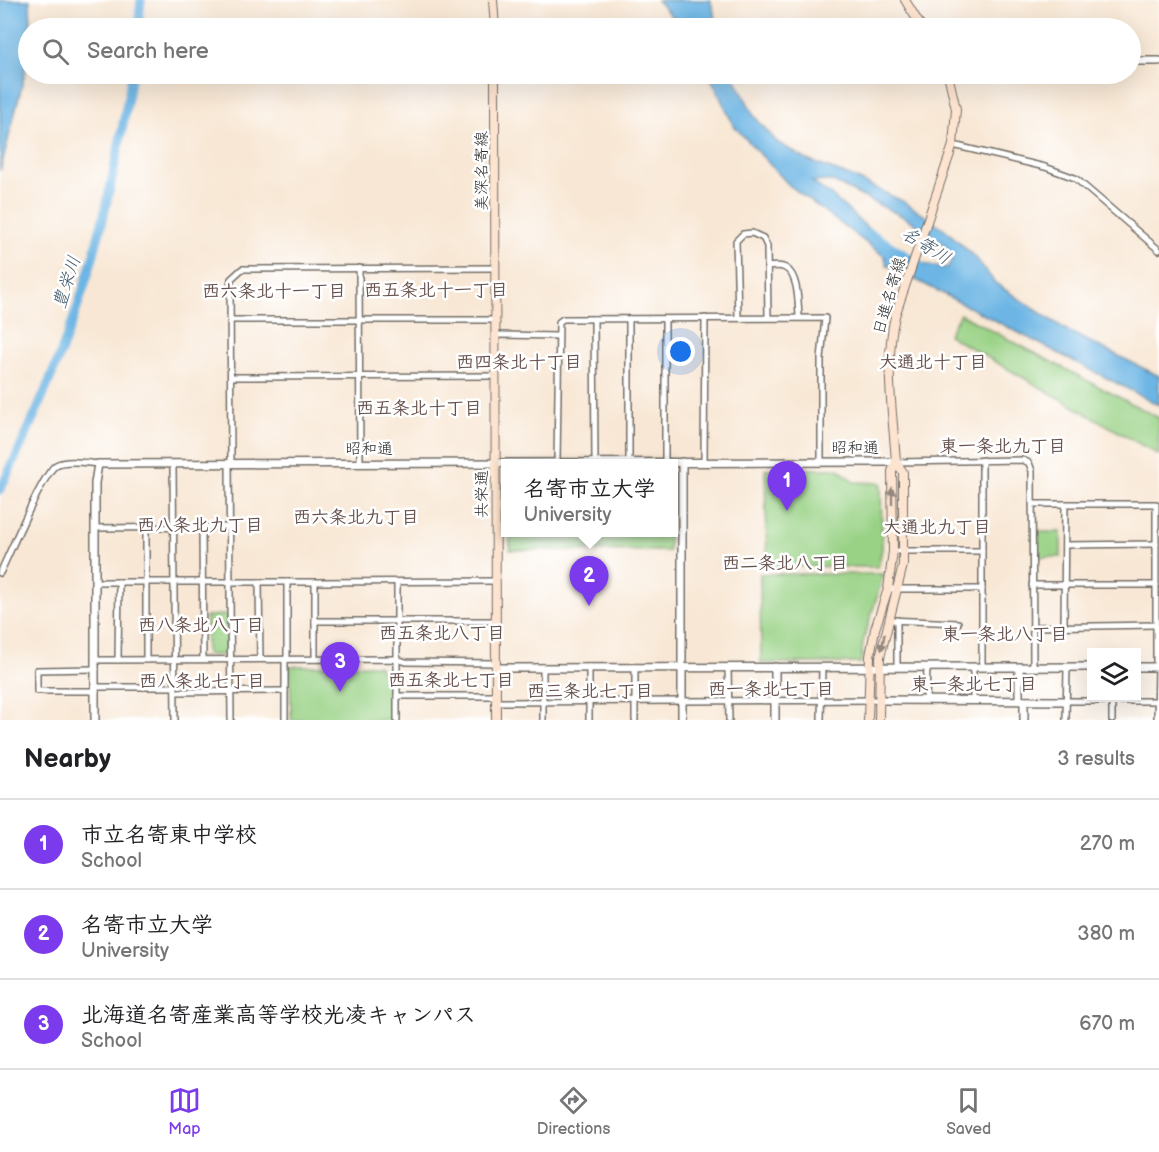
<!DOCTYPE html>
<html lang="en">
<head>
<meta charset="utf-8">
<style>
  :root { --surface:#fff; --page:#f6f6f6; --text:#202124; --muted:#757577; --line:#e0e0e0; --accent:#7c3aed }
  body { margin:0; font-family:"Balsamiq Sans","Klee One",sans-serif; background:var(--page); color:var(--text) }
  .controls { position:absolute; right:18px; bottom:18px; display:grid; overflow:hidden; border-radius:0px; box-shadow:0 6px 24px #0002 }
  .controls button { width:54px; height:54px; display:grid; place-items:center; padding:0; border:0; border-bottom:2px solid var(--line); background:var(--surface); color:var(--text); font:30px sans-serif }
  .you { position:absolute; left:681px; top:352px; width:21px; height:21px; margin:-15px; border:4px solid #fff; border-radius:50%; background:#1a73e8; box-shadow:0 0 0 9px #1a73e833 }
  .badge { display:grid; place-items:center; width:39px; height:39px; border-radius:50%; background:var(--accent); color:#fff; font-size:20px; font-weight:700 }
  .pin { position:absolute; translate:-50% -50px; filter:drop-shadow(0 2px 3px #0008) }
  .pin::after { content:''; position:absolute; top:32px; width:21px; height:18px; background:inherit; clip-path:polygon(0 0,100% 0,50% 100%) }
  .popup { position:absolute; left:501px; top:459px; width:177px; height:78px; box-sizing:border-box; display:grid; place-content:center; border-radius:0px; background:var(--surface); filter:drop-shadow(0 2px 4px #0005); font-size:20px; white-space:nowrap; color:var(--muted) }
  .popup b { font-size:22px; color:var(--text) }
  .popup::after { content:''; position:absolute; left:50%; top:100%; margin-left:-12px; border:12px solid transparent; border-top-color:var(--surface) }
  .list { margin:0; padding:0; list-style:none }
  h2 { display:flex; justify-content:space-between; align-items:center; height:78px; margin:0; padding:0 24px; font-size:26px }
  h2 small { font-size:20px; font-weight:400; color:var(--muted) }
  .list li { display:grid; grid-template-columns:39px 1fr auto; gap:18px; align-items:center; box-sizing:border-box; height:90px; padding:0 24px; border-top:2px solid var(--line) }
  .list b { display:block; font-size:22px; white-space:nowrap }
  .list p { margin:0; font-size:20px; white-space:nowrap; color:var(--muted) }
  .list em { font-size:20px; font-style:normal; color:var(--muted) }
  .icon { flex:none; width:33px; height:33px; fill:none; stroke:currentColor; stroke-width:2; stroke-linecap:round; stroke-linejoin:round }
  .map { position:relative; flex:none; width:1159px; height:720px; overflow:hidden }
  .search { position:absolute; background:var(--surface); box-shadow:0 6px 24px #0002; left:18px; right:18px; top:18px; height:66px; display:flex; align-items:center; gap:15px; box-sizing:border-box; padding:0 21px; border-radius:33px; color:var(--muted); font-size:22px }
  .sheet { height:348px; background:var(--surface) }
  nav { display:flex; justify-content:space-around; align-items:center; box-sizing:border-box; height:84px; border-top:2px solid var(--line); background:var(--surface); font-size:16px; color:var(--muted) }
  nav a { display:grid; justify-items:center; gap:3px }
  nav .on { color:var(--accent) }
  .map>svg:first-child { display:block }
  .green { fill:#99d285; stroke:#627e58; stroke-width:1.5 }
  .water { fill:#6cb5e4; stroke:#4c7088; stroke-width:1.5; fill-rule:evenodd }
  .lines { fill:none; stroke-linecap:round; stroke-linejoin:round }
  .river { stroke:#6cb5e4; stroke-width:9 }
  .minor-casing { stroke:#736d66; stroke-width:8 }
  .tertiary-casing { stroke:#736d66; stroke-width:10 }
  .secondary-casing { stroke:#736d66; stroke-width:10 }
  .minor { stroke:#fff; stroke-width:5 }
  .tertiary { stroke:#fff; stroke-width:7 }
  .secondary { stroke:#fde4d0; stroke-width:8 }
  .oneway { fill:#94887e }
  .labels { text-anchor:middle; dominant-baseline:central; stroke-width:5; stroke-linejoin:round; paint-order:stroke }
  .street-label { font-size:16px; fill:#2b2b2b; stroke:#fff }
  .water-label { font-size:18px; font-style:italic; fill:#425b6c; stroke:#fff }
  .neighbourhood-label { font-size:18px; font-weight:bold; fill:#66514d; stroke:#fff }
</style>
</head>
<body>
<div class="map">
<svg width="1159" height="720" viewBox="0 0 1159 720">
  <rect width="100%" height="100%" fill="#fff"/>
  <filter id="ink" filterUnits="userSpaceOnUse"><feTurbulence type="fractalNoise" baseFrequency=".0167" numOctaves="2"/><feDisplacementMap in="SourceGraphic" scale="12" xChannelSelector="R" yChannelSelector="G"/><feConvolveMatrix kernelMatrix="1 2 1 2 8 2 1 2 1" color-interpolation-filters="sRGB"/></filter>
  <filter id="wash" filterUnits="userSpaceOnUse"><feTurbulence type="fractalNoise" baseFrequency=".008" numOctaves="4" result="noise"/><feDisplacementMap in="SourceGraphic" scale="24" xChannelSelector="R" yChannelSelector="G"/><feGaussianBlur stdDeviation="1.35" result="paint"/><feColorMatrix in="noise" values="0 0 0 0 0 0 0 0 0 0 0 0 0 0 0 0 0 1.4 0 .05"/><feComposite in="paint" operator="in"/></filter>
  <g filter="url(#wash)">
    <rect width="100%" height="100%" fill="#f8e7d4"/>
    <g class="green">
      <polygon points="960,314 1159,418 1159,455 948,335"/>
      <polygon points="765,469 839,469 854,482 881,483 882,549 878,567 767,566"/>
      <rect x="1036" y="532" width="25" height="25"/>
      <polygon points="510,533 669,533 669,551 510,550"/>
      <polygon points="760,574 884,574 863,642 861,663 761,663"/>
      <polygon points="227,615 227,653 225,655 209,655 206,653 206,616"/>
      <polygon points="378,665 391,681 391,720 291,720 290,666"/>
    </g>
    <g class="water">
      <polygon points="0,0 30,0 31,28 28,28 28,49 24,77 0,171"/>
      <polygon points="657,0 710,0 719,28 682,28"/>
      <path d="M709,74H733L754,116L777,142L807,160L855,178L904,202L946,230L976,258L995,283L1068,331L1159,376V405L887,265L885,257L789,185L734,126ZM831,181L908,219L943,244L952,260L947,268L927,265L900,257L831,195L812,182Z"/>
    </g>
    <g class="lines">
      <g class="river">
        <polyline points="138,28 141,0"/>
        <polyline points="870,233 919,264"/>
        <path d="M0,490C32,424 62,357 84,287C106,218 120,145 132,74"/>
      </g>
    </g>
  </g>
  <g filter="url(#ink)">
    <g class="lines">
      <defs>
        <g id="minor">
          <polyline points="953,145 1045,167 1075,178 1159,250"/>
          <path d="M767,267C772,267 778,265 783,267C799,272 798,304 799,317"/>
          <polyline points="359,268 360,463"/>
          <polyline points="738,317 736,241 743,234 752,233 763,238 767,246 768,317"/>
          <polyline points="594,319 595,463"/>
          <polyline points="629,319 629,463"/>
          <polyline points="665,319 665,462"/>
          <polyline points="230,320 495,320"/>
          <polyline points="495,335 558,336"/>
          <polyline points="231,377 495,376"/>
          <polyline points="896,462 1023,460 1029,463 1032,471 1033,667"/>
          <polyline points="229,463 231,720"/>
          <polyline points="231,463 230,286 231,279 242,269 496,268"/>
          <polyline points="557,463 559,322 563,319 825,318 821,359 821,462"/>
          <polyline points="704,463 705,318"/>
          <polyline points="173,464 175,720"/>
          <polyline points="1033,504 1156,504 1156,667"/>
          <polyline points="146,527 146,660"/>
          <polyline points="95,528 229,527"/>
          <polyline points="202,528 203,659"/>
          <polyline points="1065,545 1156,544"/>
          <polyline points="893,551 982,551"/>
          <path d="M0,573C9,555 43,473 56,465C66,459 87,463 98,464"/>
          <polyline points="96,582 315,582 315,659"/>
          <polyline points="259,582 260,659"/>
          <polyline points="315,582 496,581"/>
          <polyline points="397,582 397,720"/>
          <polyline points="1032,585 1156,585"/>
          <polyline points="888,589 982,589"/>
          <polyline points="889,620 958,623"/>
          <polyline points="315,621 495,621"/>
          <polyline points="1064,626 1065,504"/>
          <polyline points="1033,627 1156,625"/>
          <polyline points="287,659 287,582"/>
          <polyline points="96,660 397,659 406,662 496,663"/>
          <polyline points="118,660 119,582"/>
          <polyline points="543,667 543,720"/>
          <polyline points="635,667 635,720"/>
          <polyline points="728,667 729,720"/>
          <polyline points="897,667 897,620"/>
          <polyline points="982,667 982,460"/>
          <polyline points="96,687 175,687"/>
          <polyline points="96,691 37,691 37,670 96,669"/>
          <polyline points="175,692 285,691"/>
          <polyline points="397,696 496,696"/>
          <polyline points="926,701 927,667"/>
          <polyline points="973,701 973,667"/>
          <polyline points="1066,701 1158,701"/>
          <polyline points="496,702 879,700"/>
          <polyline points="285,720 285,659"/>
          <polyline points="589,720 589,667"/>
          <polyline points="821,720 822,667"/>
          <polyline points="1066,720 1067,667"/>
          <polyline points="1112,720 1112,698"/>
        </g>
        <g id="tertiary">
          <polyline points="1130,61 1159,61"/>
          <polyline points="682,462 682,720"/>
          <polyline points="775,667 775,720"/>
          <polyline points="1136,667 1159,667"/>
          <polyline points="496,668 1092,667"/>
          <polyline points="879,700 1066,701"/>
          <polyline points="1019,700 1019,667"/>
          <polyline points="1024,701 1024,720"/>
          <polyline points="95,720 95,483 98,464 896,462"/>
          <polyline points="1158,720 1159,667"/>
        </g>
        <g id="secondary">
          <polyline points="493,0 495,28"/>
          <polyline points="905,0 922,28"/>
          <polyline points="495,74 496,720"/>
          <path d="M868,720L870,656L875,629L888,589L893,551L892,471L896,462C893,414 884,364 895,316L953,145L956,109L948,74"/>
          <polyline points="879,720 880,657 903,565 903,472 896,462"/>
        </g>
      </defs>
      <use href="#minor" class="minor-casing"/>
      <use href="#tertiary" class="tertiary-casing"/>
      <use href="#secondary" class="secondary-casing"/>
      <use href="#minor" class="minor"/>
      <use href="#tertiary" class="tertiary"/>
      <use href="#secondary" class="secondary"/>
    </g>
    <defs><path id="oneway-solid" d="M-6-.8H1V-3.2L6.5 0L1 3.2V.8H-6Z" transform="scale(1.5)"/></defs>
    <g class="oneway">
      <use href="#oneway-solid" transform="translate(892 496) rotate(-90)"/>
      <use href="#oneway-solid" transform="translate(883 642) rotate(101)"/>
    </g>
  </g>
  <g class="labels">
    <g class="street-label">
      <text transform="translate(482 171) rotate(-90)">美深名寄線</text>
      <text transform="translate(890 296) rotate(-74)">日進名寄線</text>
      <text x="855" y="448">昭和通</text>
      <text x="369" y="449">昭和通</text>
      <text transform="translate(482 494) rotate(-90)">共栄通</text>
    </g>
    <g class="water-label">
      <text transform="translate(926 246) rotate(32)">名寄川</text>
      <text transform="translate(67 282) rotate(-72)">豊栄川</text>
    </g>
    <g class="neighbourhood-label">
      <text x="436" y="290">西五条北十一丁目</text>
      <text x="274" y="291">西六条北十一丁目</text>
      <text x="519" y="362">西四条北十丁目</text>
      <text x="933" y="362">大通北十丁目</text>
      <text x="419" y="408">西五条北十丁目</text>
      <text x="1003" y="446">東一条北九丁目</text>
      <text x="356" y="517">西六条北九丁目</text>
      <text x="200" y="525">西八条北九丁目</text>
      <text x="937" y="527">大通北九丁目</text>
      <text x="785" y="563">西二条北八丁目</text>
      <text x="201" y="625">西八条北八丁目</text>
      <text x="442" y="633">西五条北八丁目</text>
      <text x="1005" y="634">東一条北八丁目</text>
      <text x="451" y="680">西五条北七丁目</text>
      <text x="202" y="681">西八条北七丁目</text>
      <text x="974" y="684">東一条北七丁目</text>
      <text x="771" y="689">西一条北七丁目</text>
      <text x="590" y="691">西三条北七丁目</text>
    </g>
  </g>
</svg>
<div class="controls">
<button><svg class="icon" aria-label="layers" viewBox="0 0 24 24"><path d="M12 4l9 5-9 5-9-5zM3 14l9 5 9-5"/></svg></button>
</div>
<div class="you"></div>
<div class="pin badge" style="left:787px;top:511px">1</div>
<div class="pin badge" style="left:589px;top:606px">2</div>
<div class="popup"><b>名寄市立大学</b>University</div>
<div class="pin badge" style="left:340px;top:692px">3</div>
<div class="search"><svg class="icon" aria-label="search" viewBox="0 0 24 24"><circle cx="10" cy="10" r="6"/><path d="M15 15l6 6"/></svg>Search here</div>
</div>
<section class="sheet">
<h2>Nearby<small>3 results</small></h2>
<ul class="list">
<li><span class="badge">1</span><div><b>市立名寄東中学校</b><p>School</p></div><em>270 m</em></li>
<li><span class="badge">2</span><div><b>名寄市立大学</b><p>University</p></div><em>380 m</em></li>
<li><span class="badge">3</span><div><b>北海道名寄産業高等学校光凌キャンパス</b><p>School</p></div><em>670 m</em></li>
</ul>
</section>
<nav>
<a class="on"><svg class="icon" aria-label="map" viewBox="0 0 24 24"><path d="M3 6l6-2 6 2 6-2v14l-6 2-6-2-6 2zM9 4v14M15 6v14"/></svg>Map</a>
<a><svg class="icon" aria-label="directions" viewBox="0 0 24 24"><path d="M12 3l9 9-9 9-9-9zM9 14v-3h6M13 9l2 2-2 2"/></svg>Directions</a>
<a><svg class="icon" aria-label="saved" viewBox="0 0 24 24"><path d="M7 4h10v16l-5-4-5 4z"/></svg>Saved</a>
</nav>
</body>
</html>
